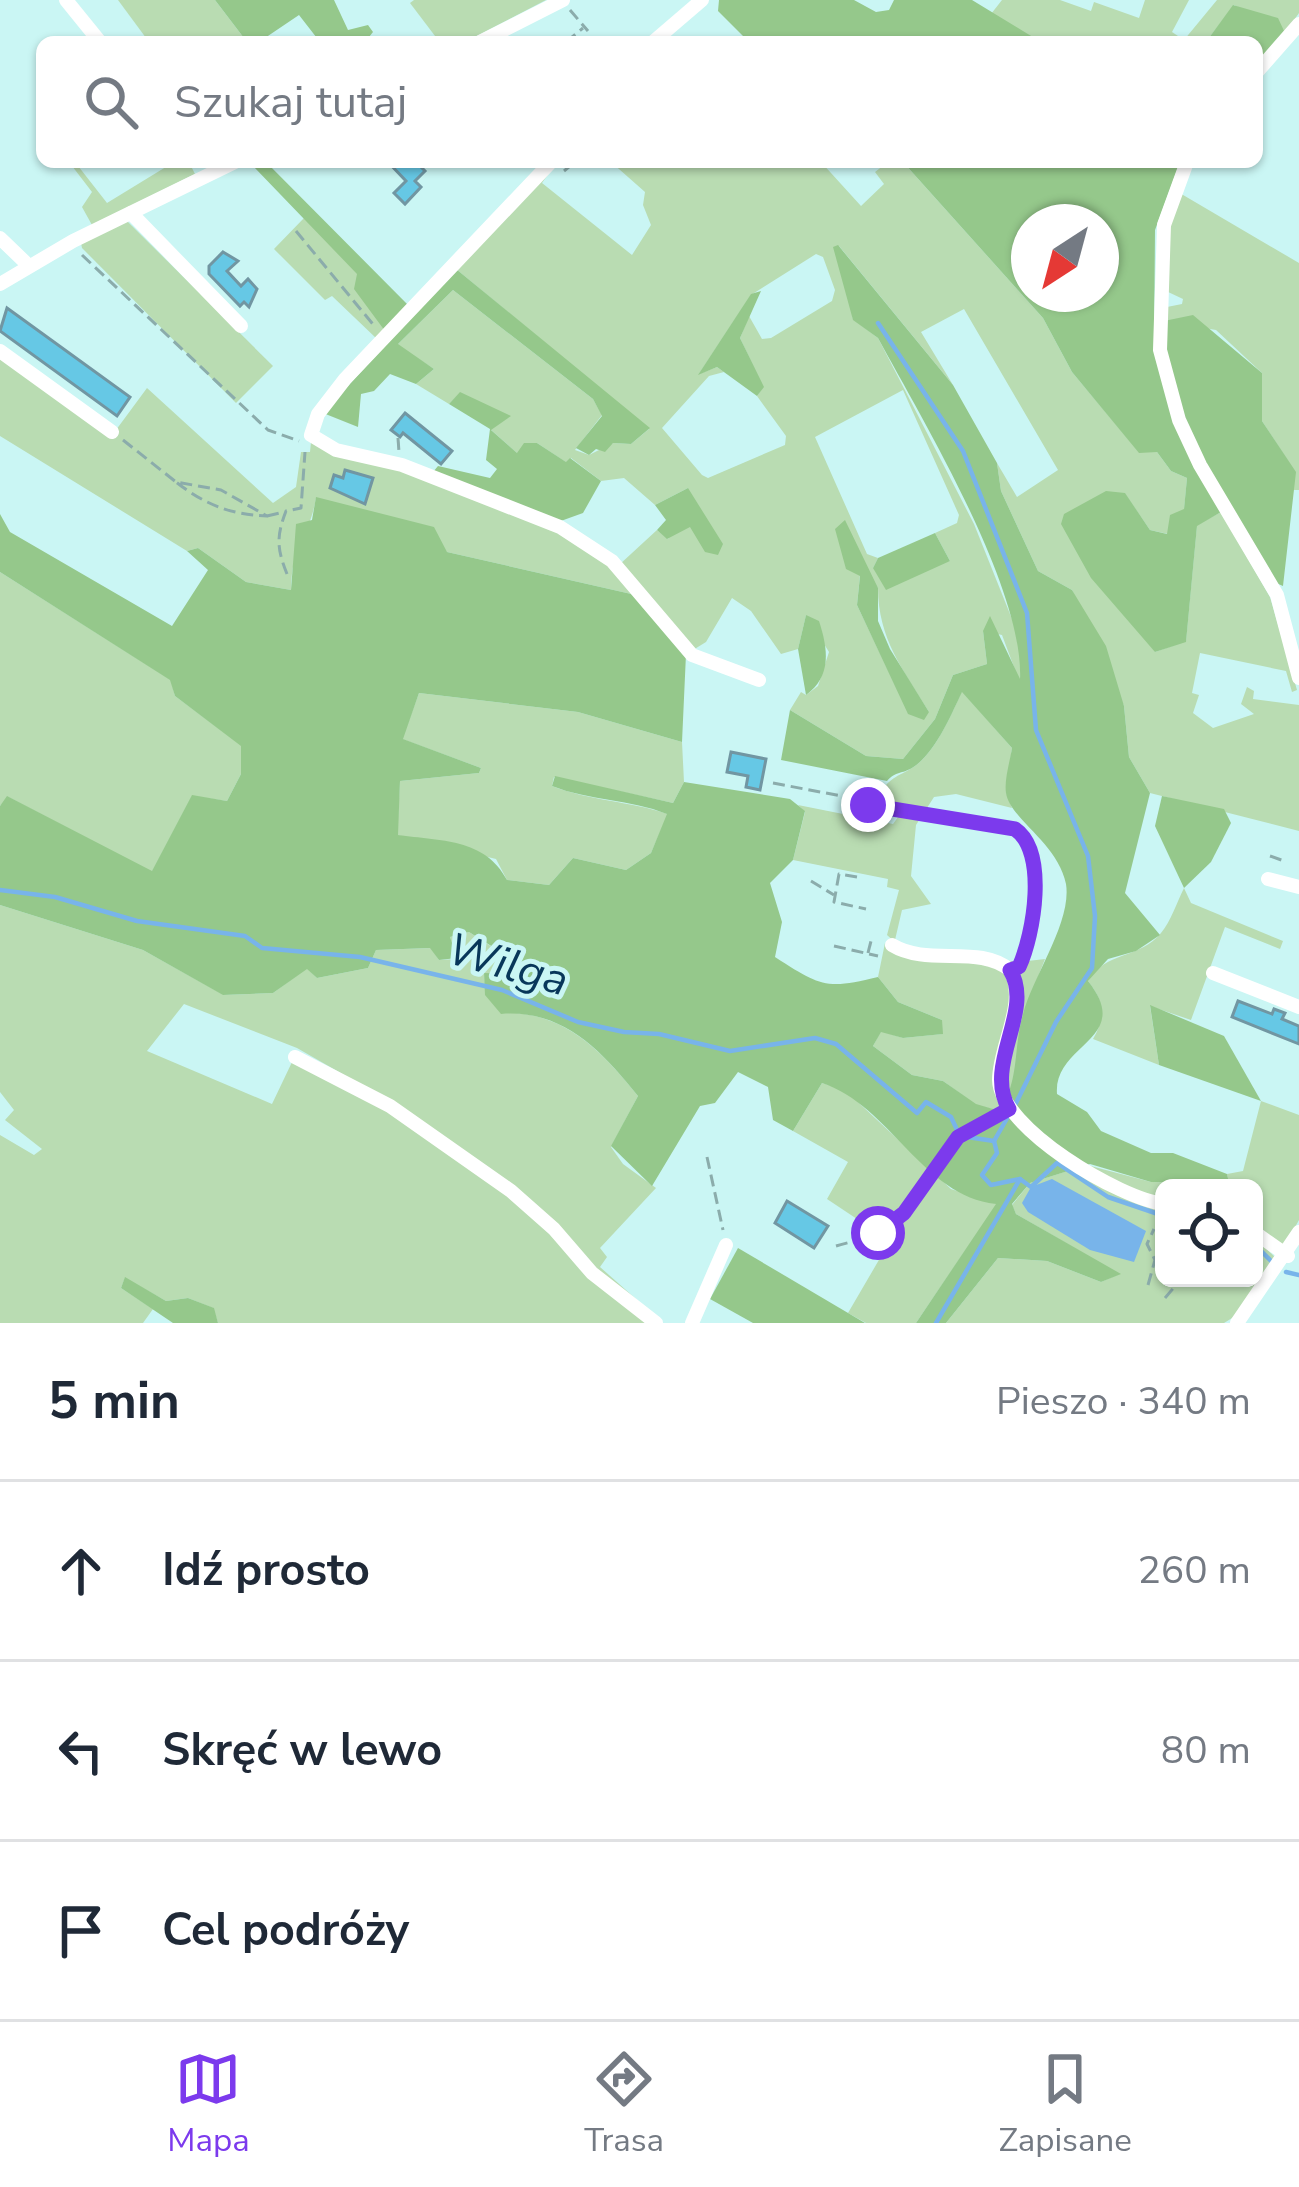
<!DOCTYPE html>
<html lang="pl">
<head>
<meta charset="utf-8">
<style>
  :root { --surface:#fff; --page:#f6f6f7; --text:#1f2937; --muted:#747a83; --line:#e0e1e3; --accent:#7c3aed }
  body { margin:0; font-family:"Nunito Sans",sans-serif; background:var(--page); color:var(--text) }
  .controls { position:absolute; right:36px; bottom:36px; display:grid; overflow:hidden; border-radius:18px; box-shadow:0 3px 9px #0004 }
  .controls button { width:108px; height:108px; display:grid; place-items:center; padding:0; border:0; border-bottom:3px solid var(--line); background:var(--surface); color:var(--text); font:60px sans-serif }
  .compass { position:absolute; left:1011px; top:204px; width:108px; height:108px; border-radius:50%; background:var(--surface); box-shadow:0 3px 9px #0004; rotate:216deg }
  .stop { position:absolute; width:36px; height:36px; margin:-27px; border:9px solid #7c3aed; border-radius:50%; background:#fff }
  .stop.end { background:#7c3aed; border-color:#fff; box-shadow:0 3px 12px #0008 }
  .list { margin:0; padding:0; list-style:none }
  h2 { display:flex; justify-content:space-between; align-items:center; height:156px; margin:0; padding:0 48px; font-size:51px }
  h2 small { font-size:39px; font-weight:400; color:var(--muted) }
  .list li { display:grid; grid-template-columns:78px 1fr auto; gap:36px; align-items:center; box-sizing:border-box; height:180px; padding:0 48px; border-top:3px solid var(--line) }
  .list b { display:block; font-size:45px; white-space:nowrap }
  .list em { font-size:39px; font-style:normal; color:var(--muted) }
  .icon { flex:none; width:66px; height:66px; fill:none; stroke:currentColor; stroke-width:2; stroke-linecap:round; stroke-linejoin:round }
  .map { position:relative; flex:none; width:1299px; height:1323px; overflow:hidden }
  .search { position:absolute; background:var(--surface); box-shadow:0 3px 9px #0004; left:36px; right:36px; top:36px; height:132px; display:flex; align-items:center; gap:30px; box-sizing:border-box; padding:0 42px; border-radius:18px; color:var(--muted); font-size:45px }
  .sheet { height:696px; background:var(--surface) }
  nav { display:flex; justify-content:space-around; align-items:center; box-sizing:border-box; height:168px; border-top:3px solid var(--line); background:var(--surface); font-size:33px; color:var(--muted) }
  nav a { display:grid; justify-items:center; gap:6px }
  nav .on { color:var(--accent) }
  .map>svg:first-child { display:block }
  .green { fill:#b9dcb2; fill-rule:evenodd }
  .forest { fill:#95c88b; fill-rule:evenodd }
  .water { fill:#78b4ea }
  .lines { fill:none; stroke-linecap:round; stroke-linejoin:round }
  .stream { stroke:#78b4ea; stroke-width:4.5 }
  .building { fill:#66c8e5; stroke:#7196a2; stroke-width:3 }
  .path { stroke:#8bacab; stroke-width:3; stroke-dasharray:12 6; stroke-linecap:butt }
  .minor { stroke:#fff; stroke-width:14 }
  .route { stroke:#7c3aed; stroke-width:15 }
  .labels { text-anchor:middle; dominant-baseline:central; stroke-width:10; stroke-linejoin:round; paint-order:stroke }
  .water-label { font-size:45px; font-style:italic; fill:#08375a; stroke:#caf6f4 }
</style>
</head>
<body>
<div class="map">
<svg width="1299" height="1323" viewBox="0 0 1299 1323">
  <rect width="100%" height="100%" fill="#caf6f4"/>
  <g class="green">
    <polygon points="118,0 215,0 247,42 149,42"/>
    <polygon points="414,0 546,0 465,42 435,36 410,3"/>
    <polygon points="1002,0 1060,0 1091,11 1094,2 1139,18 1145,0 1189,0 1172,32 1184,40 1217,0 1299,0 1299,13 1285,33 1234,5 1206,42 1041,42 991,14"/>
    <polygon points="69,162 75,162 107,203 174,162 189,162 195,174 92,225 82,207 92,192"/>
    <path d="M557,162L542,183L632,255L651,225L643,205L645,192L611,162H821L861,206L884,184L875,172L888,162H903L1043,318L1072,372L1139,452H1157L1171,471L1187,478L1184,510L1168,534L1150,530L1125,494L1155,652L1186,641L1197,525L1221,512L1270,597L1297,690L1292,692L1286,671L1200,653L1192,693L1199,695L1193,713L1213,728L1254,714L1241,704L1247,687L1254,691L1253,699L1299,705V831L1150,793L1129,757L1124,706L1072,590L1038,571L1001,491L997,463L1017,497L1058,470L964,309L921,332L953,385L839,246L853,319L878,338L974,524L1022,644L1020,683L1002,635L983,631L987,664L953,675L935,719L903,759L866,756L790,710L801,692L806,695L818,686L829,652L806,615L798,649L781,654L751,611L732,598L706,642L693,650L619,565L657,530L668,539L688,488L655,505L624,478L601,481L571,458L567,463L537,443L518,454L490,429L509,417L460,393L449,404L416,384L434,369L397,345L453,290L593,399L602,415L575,450L589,455L613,443L631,444L649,429L456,269ZM816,254L823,257L835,290L832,301L771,338L762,339L749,316L740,338L763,387L757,396L786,436L785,445L708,478L702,475L662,428L709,376L724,372L717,367L699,374L751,295ZM903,390L959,515L957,523L935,533L950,561L873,568L878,558L867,554L815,437ZM860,575L878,588C878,638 903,670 929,712L897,689L857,605Z"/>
    <polygon points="1178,192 1299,263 1299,490 1293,490 1295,472 1262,421 1262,373 1216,330 1164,321 1167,307 1182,304 1183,299 1166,291 1168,229"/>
    <polygon points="304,218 358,274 385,331 377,339 332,296 325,300 274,249"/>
    <polygon points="127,221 273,366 236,403 82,248 81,243"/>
    <path d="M0,358L116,430L147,388L273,503L296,487L301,452H310L311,442C394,465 524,499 592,550C609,563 624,581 640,596L447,552L316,498C309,539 292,541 291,590L246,582L198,548L187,551L0,436Z"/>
    <polygon points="0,572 171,680 175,696 241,745 241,774 227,801 192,796 152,872 8,797 0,806"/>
    <path d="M962,691L1012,748L1006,792L1012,808L956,794L934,797L916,825L911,876L931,904L902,910L895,940L908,949L1019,962L1045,959L1021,1020L1015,1086L1007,1100L1015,970C976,963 916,965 887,935L899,890L887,887L888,879L793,860L805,812L798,805L893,824L906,806L877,800C888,778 893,779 912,768C935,754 951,715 962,691Z"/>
    <path d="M419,693L578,712L682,742L684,782L673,803L554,777L552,786C591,801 629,801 668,814L651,853L626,870L573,858L549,885L507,880L496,859L397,835L400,781L479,773L481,768L402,739Z"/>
    <path d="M1184,888L1191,903L1283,941L1280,949L1225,927L1191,1020L1150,1006L1159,1065L1093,1039C1106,1017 1104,1001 1088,981C1105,951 1140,959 1161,933C1171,921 1177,902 1184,888Z"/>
    <path d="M0,905L143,950L224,995L273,993L307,968L317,978L368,968L376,950L431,948L439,960L456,959L450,937L469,932L514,961L518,974H484L486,995L501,1013C563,1010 602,1051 638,1096L611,1147L623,1164L656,1188L600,1248L607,1257L600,1267L663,1323L592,1269L537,1208L379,1095L297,1048L184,1004L147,1051L272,1104L293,1060L382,1104L509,1193L588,1273L652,1323H218L213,1308L188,1298L166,1301L125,1278L121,1288L153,1309L143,1323H0V1135L34,1155L42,1149L5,1120L14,1110L0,1092Z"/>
    <polygon points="885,943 898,953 1002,967 1014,991 997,1071 1000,1111 976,1105 943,1081 912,1075 873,1046 881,1031 903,1038 942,1034 942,1020 898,1002 878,977"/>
    <polygon points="822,1083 845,1090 951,1189 997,1204 916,1323 866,1323 848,1313 890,1241 827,1199 848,1162 793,1131"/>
    <polygon points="1261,1101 1299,1115 1299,1220 1284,1247 1254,1228 1254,1188 1164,1188 1164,1201 1148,1198 1087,1165 1151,1182 1229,1183 1227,1174 1243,1171"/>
    <polygon points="1077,1168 1164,1207 1164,1278 1254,1278 1254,1237 1277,1259 1237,1315 1224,1323 946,1323 998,1258 1047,1261 1101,1282 1119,1274 1016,1214 1012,1205 1030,1183"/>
  </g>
  <g class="forest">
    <polygon points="215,0 334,0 348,30 368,25 373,32 365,42 320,42 299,15 259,42 247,42"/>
    <polygon points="719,0 854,0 876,12 889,10 894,0 972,0 1041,42 749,42 718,11"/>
    <polygon points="1233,5 1278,18 1285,33 1257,65 1257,42 1206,42"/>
    <polygon points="266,162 410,307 385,331 354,289 357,274 254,167"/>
    <path d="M903,162H1180L1155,230L1154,348L1221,512L1197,526L1186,642L1155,652L1091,578L1061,524L1064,514L1106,491L1125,493L1150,530L1167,534L1170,515L1184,509L1187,478L1171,471L1157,452L1139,453L1072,372L1043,318ZM1029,222H1101V294H1029Z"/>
    <path d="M838,245L953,385L997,463L1001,491L1038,571L1072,590L1106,646L1124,706L1129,757L1150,793L1125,893L1160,935L1136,951L1108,959L1088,981C1135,1040 1053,1043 1057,1094L1087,1112L1101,1131L1151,1153H1173L1227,1174L1229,1183L1151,1182L1090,1164L1030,1183L1012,1204L1016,1214L1121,1274L1101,1282L1047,1261L998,1258L946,1323H916L996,1204C922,1196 890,1105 822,1083L793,1131L773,1120L768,1087L738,1072L715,1103L700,1106L652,1186L611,1146L638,1096C602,1051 563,1009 501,1014L485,995L484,973L517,974L515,961L469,932L450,937L457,958L439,960L430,948L376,950L368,968L317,978L307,969L273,993L223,995L143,950L0,905V806L7,796L152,871L192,795L227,801L241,774V746L175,696L170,680L0,572V514L10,532L172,626L208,570L187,551L198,548L246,582L291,590L296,524L312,520L316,497L434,527L447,552L640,596L686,654L682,742L578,712L419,693L403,739L481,768L479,773L400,781L398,835C440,841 485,838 507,880L549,885L573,858L626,870L651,853L667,814C630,799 590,801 552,786L555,776L673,803L684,782L790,799L805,811L793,860L770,883L782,922L775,957C820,986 826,990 878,977L898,1002L942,1020L943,1034L903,1038L881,1032L873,1046L912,1075L943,1081L976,1104L1000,1111C1020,1078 1013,1049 1023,1014C1033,976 1072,922 1066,884C1058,843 1010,819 1006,793C1004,780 1010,761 1012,748L962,692C951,715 935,754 912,768C902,774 896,771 887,781L781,760L790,710L866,756L903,759L935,719L953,675L987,664L983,631L990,616L1020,679C1024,588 923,421 878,338L853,320L833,247Z"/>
    <polygon points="456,269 650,428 631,444 613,443 605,452 596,449 589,455 576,448 602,416 593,399 453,290 398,344 434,369 416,384 390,374 374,391 361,394 358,427 323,413"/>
    <polygon points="761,291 740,338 764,387 757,396 717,367 698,375 751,294"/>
    <path d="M1193,315L1262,373V421L1296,472L1283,586L1276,583C1228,503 1165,418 1164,321Z"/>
    <polygon points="460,392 511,416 491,430 517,453 524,443 537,443 566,462 570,458 601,481 583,513 558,522 433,472 438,466 490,478 497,469 486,460 490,429 449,404"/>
    <polygon points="688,488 723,544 718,555 705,552 690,527 667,539 657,530 666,520 655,505"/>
    <polygon points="845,520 878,588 878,621 890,649 929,712 924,720 908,714 857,605 860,576 846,569 835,529"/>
    <polygon points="935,533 950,561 886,590 873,568 878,558"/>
    <path d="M806,615L819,621C828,649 832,676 806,695L798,649Z"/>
    <polygon points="1162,796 1224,809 1231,823 1211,862 1184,888 1155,826"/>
    <polygon points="1150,1005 1224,1036 1261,1101 1159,1065"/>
    <polygon points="738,1248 865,1323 753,1323 710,1299"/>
    <polygon points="125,1277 166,1301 188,1298 214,1308 218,1323 173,1323 121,1288"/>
  </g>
  <polygon class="water" points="1052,1179 1146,1231 1134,1262 1090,1250 1028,1212 1022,1203 1031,1187"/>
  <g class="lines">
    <g class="stream">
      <polyline points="878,323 963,451 1027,613 1036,730 1088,856 1095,916 1092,968 1056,1022 1015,1105"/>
      <polyline points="0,890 55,897 137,921 245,936 262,948 360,957 502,990 578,1022 624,1032 659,1034 730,1051 815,1038 836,1044 917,1113 926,1102 951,1117 958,1132"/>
      <polyline points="967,1137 994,1141"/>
      <polyline points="994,1141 997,1153 982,1175 991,1185 1020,1179 1031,1187 1057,1163 1108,1197 1164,1216"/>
      <polyline points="994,1141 1009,1115"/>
      <polyline points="1254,1244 1271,1261"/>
      <polyline points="1286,1272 1299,1275"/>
      <polyline points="936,1323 1020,1179"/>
    </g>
  </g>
  <g class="building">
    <polygon points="388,162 416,162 425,171 415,181 421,187 405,204 394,193 406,181"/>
    <polygon points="223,252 238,261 227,271 241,286 248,279 257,289 249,307 244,302 240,306 209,274 209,266"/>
    <polygon points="7,308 130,397 117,416 0,331"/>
    <polygon points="405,413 452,451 441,464 403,433 400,437 391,430"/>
    <polygon points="345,470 373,478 365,504 330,488 334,475 343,478"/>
    <polygon points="731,752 766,759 760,790 746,787 748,776 727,772"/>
    <polygon points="1238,1001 1272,1014 1274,1009 1285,1013 1282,1019 1299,1026 1299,1044 1232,1017"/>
    <polygon points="787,1201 828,1226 814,1248 775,1223"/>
  </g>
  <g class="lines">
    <g class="path">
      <polyline points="570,10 588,31"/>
      <polyline points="566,42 583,28"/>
      <polyline points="564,171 575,162"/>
      <polyline points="296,231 376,328"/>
      <polyline points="82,255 268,430 299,441"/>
      <polyline points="398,438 399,452"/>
      <path d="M123,440L176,482L221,490L267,516C231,515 204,504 176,482"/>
      <polyline points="267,516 284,512"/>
      <path d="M287,574C277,549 276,537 286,511L301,508L305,452"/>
      <path d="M773,783L1015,829C1048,853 1033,929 1021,962"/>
      <polyline points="1270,856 1284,861"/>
      <polyline points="857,877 839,874 834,902 866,909"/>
      <polyline points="811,881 834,895"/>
      <polyline points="834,946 878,956"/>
      <polyline points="868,953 872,937"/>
      <polyline points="707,1157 723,1230"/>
      <path d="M836,1246C856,1240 882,1236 898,1221C942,1179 934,1141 1001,1112"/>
      <polyline points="1148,1285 1155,1260 1147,1244 1154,1229"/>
      <polyline points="1165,1298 1182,1278"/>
    </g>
    <g class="minor">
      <polyline points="66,0 100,42"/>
      <polyline points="480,42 563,0"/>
      <polyline points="653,42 702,0"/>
      <polyline points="1257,72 1299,24"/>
      <polyline points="551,162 345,379 318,414 311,435 336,450 402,465 560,527 612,561 692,655 759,680"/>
      <polyline points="1187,162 1164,225 1160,350 1179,420 1200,465 1277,595 1299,678"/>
      <polyline points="131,213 241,326"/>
      <polyline points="0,238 28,265"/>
      <polyline points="0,284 73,241 235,162"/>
      <polyline points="0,351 112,432"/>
      <polyline points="1268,879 1299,887"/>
      <path d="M892,945C928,967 979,944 1010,970C1028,1001 999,1046 999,1080C1000,1128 1120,1199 1164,1204"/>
      <polyline points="1213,973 1299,1007"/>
      <polyline points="295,1057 390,1106 511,1191 554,1229 592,1273 656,1323"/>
      <polyline points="1254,1232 1288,1256"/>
      <polyline points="692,1323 726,1245"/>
      <polyline points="1237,1323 1299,1232"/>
    </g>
  </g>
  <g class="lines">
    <path class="route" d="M868,805L1015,829C1048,852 1034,934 1019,967L1010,970C1035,1011 983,1064 1009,1109L958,1137L904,1213L878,1233"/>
  </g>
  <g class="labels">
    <g class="water-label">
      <text transform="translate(508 965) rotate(16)">Wilga</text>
    </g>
  </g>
</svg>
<div class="controls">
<button><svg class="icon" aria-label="locate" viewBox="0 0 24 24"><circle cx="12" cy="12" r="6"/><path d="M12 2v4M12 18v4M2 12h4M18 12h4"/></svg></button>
</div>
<svg class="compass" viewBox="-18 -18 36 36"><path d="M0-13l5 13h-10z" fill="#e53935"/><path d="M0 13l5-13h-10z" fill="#747a83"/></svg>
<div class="stop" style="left:878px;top:1233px"></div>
<div class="stop end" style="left:868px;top:805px"></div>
<div class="search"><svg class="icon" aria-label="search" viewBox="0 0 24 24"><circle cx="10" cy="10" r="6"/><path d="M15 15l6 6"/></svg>Szukaj tutaj</div>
</div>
<section class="sheet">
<h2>5 min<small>Pieszo · 340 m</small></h2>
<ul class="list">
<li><svg class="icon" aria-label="ahead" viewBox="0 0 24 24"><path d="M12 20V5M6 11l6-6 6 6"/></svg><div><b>Idź prosto</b></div><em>260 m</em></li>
<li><svg class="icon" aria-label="left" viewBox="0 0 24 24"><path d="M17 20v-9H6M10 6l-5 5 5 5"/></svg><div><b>Skręć w lewo</b></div><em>80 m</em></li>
<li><svg class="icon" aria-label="arrive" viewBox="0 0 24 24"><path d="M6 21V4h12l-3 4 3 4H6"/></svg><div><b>Cel podróży</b></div></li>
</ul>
</section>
<nav>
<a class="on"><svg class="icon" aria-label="map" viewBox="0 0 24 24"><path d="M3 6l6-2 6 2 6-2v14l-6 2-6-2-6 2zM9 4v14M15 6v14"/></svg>Mapa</a>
<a><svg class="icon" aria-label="directions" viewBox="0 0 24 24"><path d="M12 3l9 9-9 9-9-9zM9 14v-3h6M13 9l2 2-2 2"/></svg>Trasa</a>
<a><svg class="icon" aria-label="saved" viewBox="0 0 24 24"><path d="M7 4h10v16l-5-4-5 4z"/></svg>Zapisane</a>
</nav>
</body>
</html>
